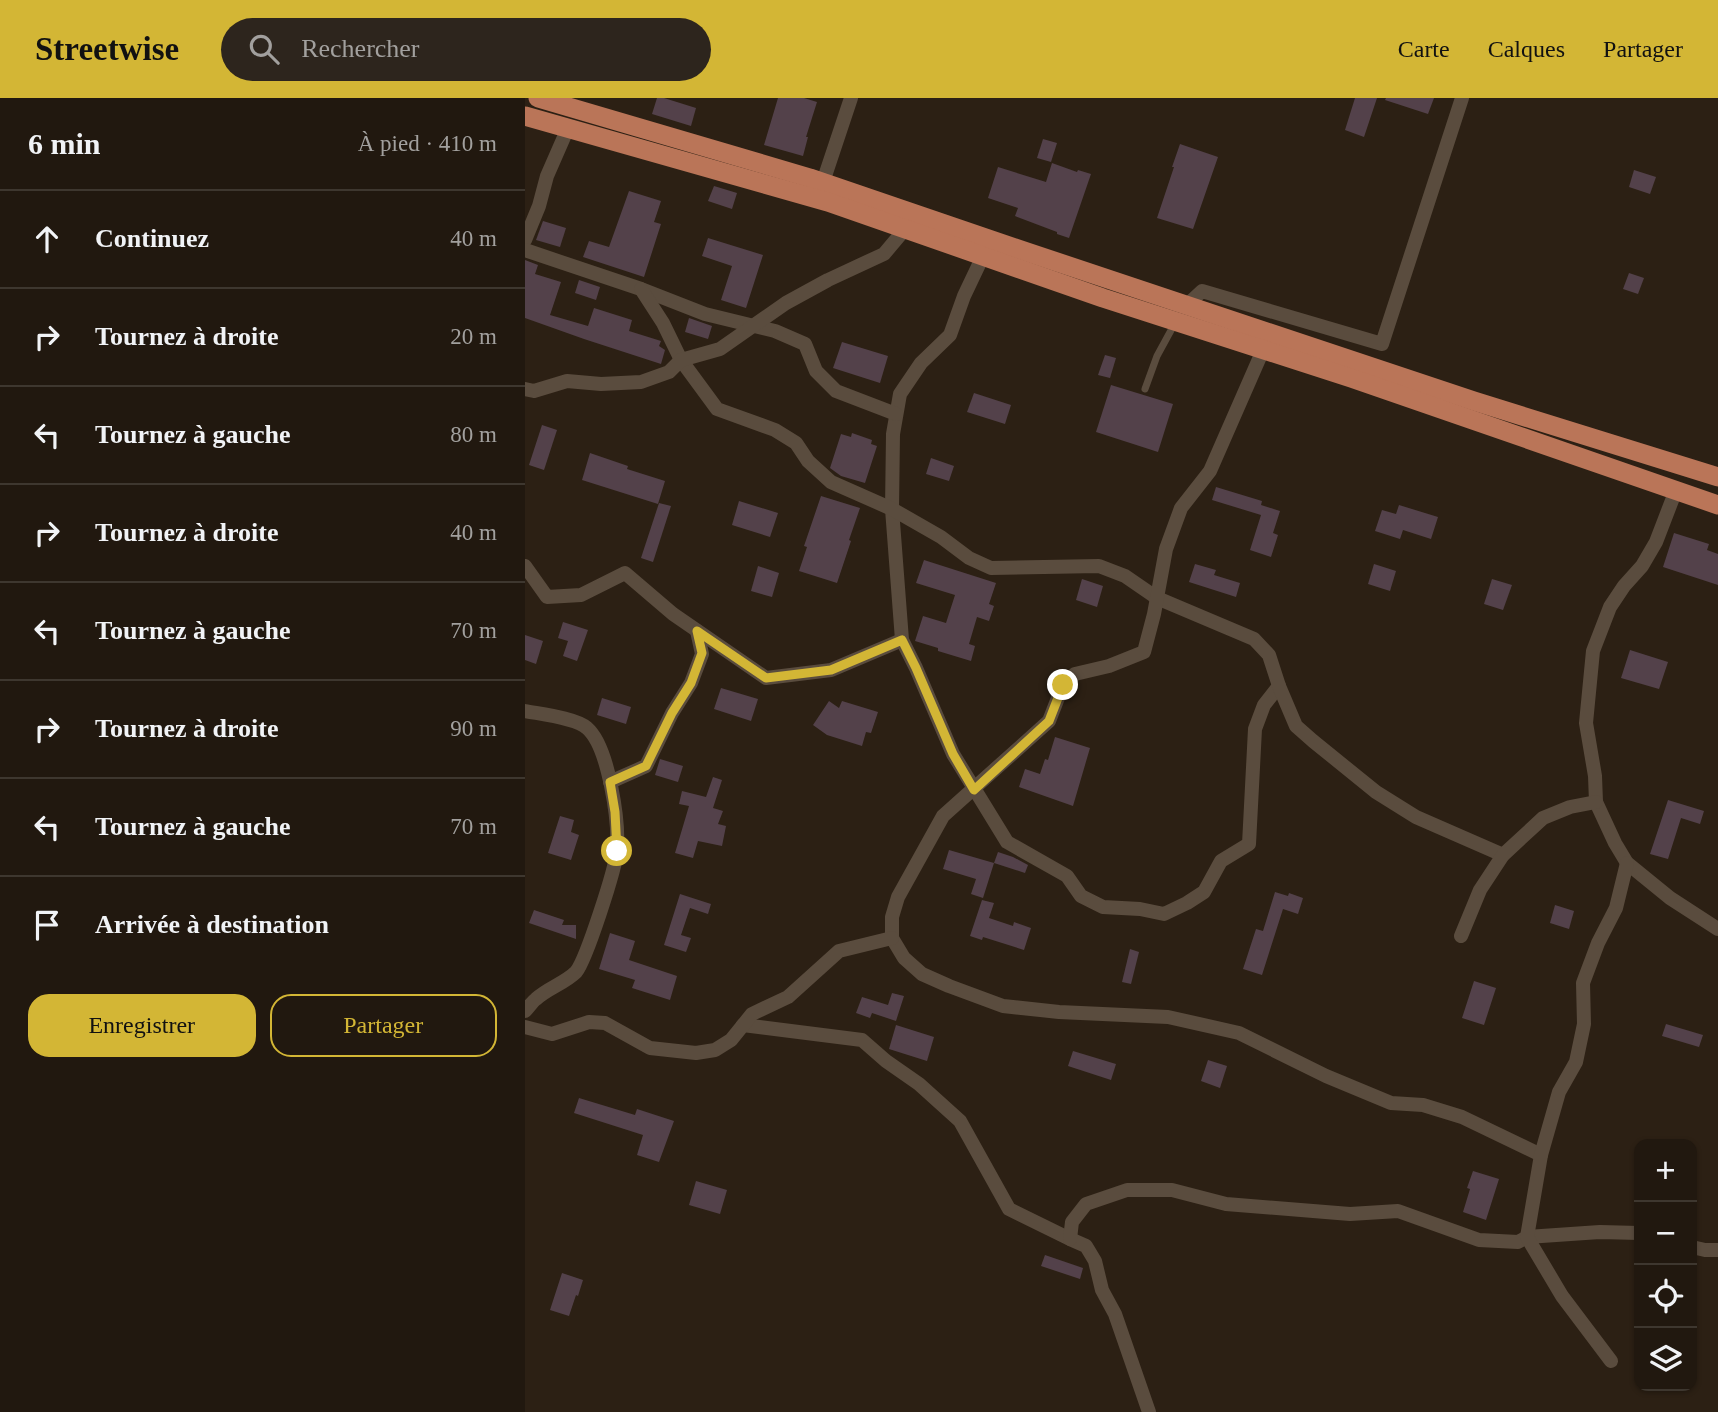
<!DOCTYPE html>
<html lang="fr">
<head>
<meta charset="utf-8">
<style>
  :root { --surface:#21180f; --page:#2d251d; --text:#f1f3f6; --muted:#a2a09e; --line:#3e372f; --accent:#d3b635 }
  body { margin:0; font-family:Georgia,serif; background:var(--page); color:var(--text) }
  .controls { position:absolute; right:21px; bottom:21px; display:grid; overflow:hidden; border-radius:14px; box-shadow:0 2px 5px #0004 }
  .controls button { width:63px; height:63px; display:grid; place-items:center; padding:0; border:0; border-bottom:2px solid var(--line); background:var(--surface); color:var(--text); font:35px sans-serif }
  .stop { position:absolute; width:21px; height:21px; margin:-16px; border:5px solid #d3b635; border-radius:50%; background:#fff }
  .stop.end { background:#d3b635; border-color:#fff; box-shadow:0 2px 7px #0008 }
  .list { margin:0; padding:0; list-style:none }
  h2 { display:flex; justify-content:space-between; align-items:center; height:91px; margin:0; padding:0 28px; font-size:30px }
  h2 small { font-size:23px; font-weight:400; color:var(--muted) }
  .list li { display:grid; grid-template-columns:46px 1fr auto; gap:21px; align-items:center; box-sizing:border-box; height:98px; padding:0 28px; border-top:2px solid var(--line) }
  .list b { display:block; font-size:26px; white-space:nowrap }
  .list em { font-size:23px; font-style:normal; color:var(--muted) }
  .actions { display:flex; gap:14px; padding:21px 28px }
  .actions a { flex:1; padding:16px 0; border:2px solid var(--accent); border-radius:21px; text-align:center; font-size:24px; color:var(--accent) }
  .actions .main { background:var(--accent); color:#111 }
  .icon { flex:none; width:38px; height:38px; fill:none; stroke:currentColor; stroke-width:2; stroke-linecap:round; stroke-linejoin:round }
  .map { position:relative; flex:none; width:1193px; height:1314px; overflow:hidden }
  header { display:flex; align-items:center; gap:42px; box-sizing:border-box; height:98px; padding:0 35px; background:var(--accent); color:#111 }
  header strong { font-size:33px }
  nav { display:flex; gap:38px; margin-inline-start:auto; font-size:24px }
  .search { width:490px; height:63px; background:var(--page); display:flex; align-items:center; gap:18px; box-sizing:border-box; padding:0 24px; border-radius:38px; color:var(--muted); font-size:26px }
  main { display:flex }
  aside { flex:1; background:var(--surface) }
  .map>svg:first-child { display:block }
  .building { fill:#53414a }
  .lines { fill:none; stroke-linecap:round; stroke-linejoin:round }
  .service { stroke:#5a4c3e; stroke-width:7 }
  .minor { stroke:#5a4c3e; stroke-width:14 }
  .primary { stroke:#ba7558; stroke-width:19 }
  .route { stroke:#d3b635; stroke-width:9 }
</style>
</head>
<body>
<header>
<strong>Streetwise</strong>
<div class="search"><svg class="icon" aria-label="search" viewBox="0 0 24 24"><circle cx="10" cy="10" r="6"/><path d="M15 15l6 6"/></svg>Rechercher</div>
<nav><a>Carte</a><a>Calques</a><a>Partager</a></nav>
</header>
<main>
<aside>
<h2>6 min<small>À pied · 410 m</small></h2>
<ul class="list">
<li><svg class="icon" aria-label="ahead" viewBox="0 0 24 24"><path d="M12 20V5M6 11l6-6 6 6"/></svg><div><b>Continuez</b></div><em>40 m</em></li>
<li><svg class="icon" aria-label="right" viewBox="0 0 24 24"><path d="M7 20v-9h11M14 6l5 5-5 5"/></svg><div><b>Tournez à droite</b></div><em>20 m</em></li>
<li><svg class="icon" aria-label="left" viewBox="0 0 24 24"><path d="M17 20v-9H6M10 6l-5 5 5 5"/></svg><div><b>Tournez à gauche</b></div><em>80 m</em></li>
<li><svg class="icon" aria-label="right" viewBox="0 0 24 24"><path d="M7 20v-9h11M14 6l5 5-5 5"/></svg><div><b>Tournez à droite</b></div><em>40 m</em></li>
<li><svg class="icon" aria-label="left" viewBox="0 0 24 24"><path d="M17 20v-9H6M10 6l-5 5 5 5"/></svg><div><b>Tournez à gauche</b></div><em>70 m</em></li>
<li><svg class="icon" aria-label="right" viewBox="0 0 24 24"><path d="M7 20v-9h11M14 6l5 5-5 5"/></svg><div><b>Tournez à droite</b></div><em>90 m</em></li>
<li><svg class="icon" aria-label="left" viewBox="0 0 24 24"><path d="M17 20v-9H6M10 6l-5 5 5 5"/></svg><div><b>Tournez à gauche</b></div><em>70 m</em></li>
<li><svg class="icon" aria-label="arrive" viewBox="0 0 24 24"><path d="M6 21V4h12l-3 4 3 4H6"/></svg><div><b>Arrivée à destination</b></div></li>
</ul>
<div class="actions"><a class="main">Enregistrer</a><a>Partager</a></div>
</aside>
<div class="map">
<svg width="1193" height="1314" viewBox="0 0 1193 1314">
  <rect width="100%" height="100%" fill="#2c2014"/>
  <g class="building">
    <polygon points="132,0 139,0 171,10 166,28 127,16"/>
    <polygon points="253,0 279,0 292,4 281,39 283,39 278,58 239,47"/>
    <polygon points="830,0 852,0 839,39 820,32"/>
    <polygon points="861,0 909,0 903,16 860,2"/>
    <polygon points="518,41 532,45 526,64 512,60"/>
    <polygon points="655,46 693,59 668,131 632,120 649,69 647,69"/>
    <polygon points="527,65 552,74 553,72 566,76 544,140 532,136 532,134 490,118 493,110 463,100 473,69 521,84"/>
    <polygon points="1109,72 1131,79 1125,96 1104,89"/>
    <polygon points="189,88 212,95 207,111 183,103"/>
    <polygon points="104,93 136,103 129,124 136,126 119,179 58,159 64,143 84,149"/>
    <polygon points="18,123 41,130 35,149 11,142"/>
    <polygon points="183,140 238,157 221,210 196,202 207,168 177,158"/>
    <polygon points="0,162 13,167 10,176 36,184 25,217 63,228 69,210 107,222 104,233 136,243 134,248 140,252 136,266 59,241 0,220"/>
    <polygon points="1104,175 1119,180 1113,196 1098,191"/>
    <polygon points="54,182 75,189 71,202 50,195"/>
    <polygon points="164,220 187,228 183,241 160,234"/>
    <polygon points="317,244 363,258 355,285 308,270"/>
    <polygon points="580,257 591,260 585,280 573,277"/>
    <polygon points="586,287 648,306 633,354 571,334"/>
    <polygon points="449,295 486,307 480,326 442,314"/>
    <polygon points="17,327 32,332 19,372 4,367"/>
    <polygon points="327,335 347,342 346,346 352,348 340,385 316,378 305,370 316,336 326,339"/>
    <polygon points="65,355 103,368 102,371 140,383 133,406 57,382"/>
    <polygon points="406,360 429,368 424,383 401,376"/>
    <polygon points="691,389 737,403 736,407 755,413 748,435 753,437 746,459 725,452 736,417 687,402"/>
    <polygon points="296,398 335,410 324,442 326,443 312,485 274,473 282,449 279,448"/>
    <polygon points="214,403 253,415 245,439 207,427"/>
    <polygon points="134,405 146,408 128,464 116,460"/>
    <polygon points="874,407 913,419 906,441 878,432 875,441 850,433 857,412 871,416"/>
    <polygon points="1149,435 1184,446 1182,452 1193,456 1193,487 1138,469"/>
    <polygon points="399,462 471,485 464,506 469,508 464,523 452,519 444,546 450,548 446,563 413,553 413,550 390,543 398,518 421,525 430,497 391,485"/>
    <polygon points="670,466 691,472 689,477 715,485 711,499 664,484"/>
    <polygon points="849,466 871,473 865,493 843,486"/>
    <polygon points="233,468 254,475 247,499 226,493"/>
    <polygon points="557,481 578,488 572,509 551,502"/>
    <polygon points="967,481 987,487 978,512 959,506"/>
    <polygon points="38,524 63,532 52,563 38,558 43,543 33,540"/>
    <polygon points="0,537 18,543 11,566 0,562"/>
    <polygon points="1105,552 1143,564 1134,591 1096,580"/>
    <polygon points="196,590 233,601 226,623 189,611"/>
    <polygon points="77,600 106,609 101,626 72,617"/>
    <polygon points="304,603 314,610 317,603 353,614 346,635 341,634 337,648 302,637 288,627"/>
    <polygon points="530,639 565,650 548,708 494,689 500,671 515,676 520,661 523,662"/>
    <polygon points="135,661 158,668 153,684 130,677"/>
    <polygon points="188,679 197,682 188,710 198,713 193,726 201,728 197,748 173,743 168,760 150,755 164,708 154,706 157,693 181,699"/>
    <polygon points="1143,702 1179,713 1175,726 1156,720 1143,761 1125,756"/>
    <polygon points="35,718 49,722 46,734 54,737 46,762 23,755"/>
    <polygon points="424,752 469,765 458,800 446,796 451,781 418,771"/>
    <polygon points="473,754 488,759 503,767 500,775 469,765"/>
    <polygon points="750,794 763,798 764,795 778,800 773,816 758,811 737,877 718,871 731,831 738,833"/>
    <polygon points="155,796 186,806 183,816 165,810 156,837 166,840 161,854 139,847"/>
    <polygon points="457,802 469,805 464,820 488,828 489,824 506,830 499,852 458,839 457,842 445,838"/>
    <polygon points="1030,807 1049,813 1044,831 1025,825"/>
    <polygon points="9,812 39,822 37,827 51,827 51,841 4,825"/>
    <polygon points="85,835 110,843 104,862 152,878 145,902 107,890 110,882 74,871"/>
    <polygon points="605,851 614,854 606,886 597,884"/>
    <polygon points="949,883 971,890 959,927 937,920"/>
    <polygon points="367,895 379,898 371,923 347,915 345,920 331,915 337,899 363,907"/>
    <polygon points="1141,926 1178,937 1174,949 1137,938"/>
    <polygon points="371,927 409,939 402,963 364,951"/>
    <polygon points="548,953 591,966 586,982 543,968"/>
    <polygon points="683,962 702,968 695,990 676,983"/>
    <polygon points="54,1000 110,1017 112,1011 149,1023 134,1064 112,1057 118,1037 49,1015"/>
    <polygon points="948,1073 974,1081 961,1122 938,1114 945,1091 942,1090"/>
    <polygon points="171,1083 202,1092 195,1116 164,1107"/>
    <polygon points="520,1157 558,1170 555,1181 516,1168"/>
    <polygon points="37,1175 58,1182 53,1198 51,1197 44,1218 25,1212"/>
  </g>
  <g class="lines">
    <polyline class="service" points="620,291 632,258 650,225"/>
    <g class="minor">
      <polyline points="298,84 326,0"/>
      <polyline points="0,142 14,108 22,78 43,30"/>
      <polyline points="458,151 458,158 439,198 425,237 396,265 375,296 368,336 367,411 377,542 391,570 428,656 482,744 542,778 556,798 578,809 615,811 639,816 662,805 679,794 696,763 724,746 730,631 739,607 754,588"/>
      <polyline points="0,152 116,191 180,216 250,233 280,246 291,273 311,293 371,316"/>
      <polyline points="116,191 138,225 156,262 192,311 250,332 271,345 283,363 306,384 367,411 416,439 444,460 466,470 574,468 600,478 632,500 729,541 744,557 754,588 771,628 788,643 851,694 891,719 978,757"/>
      <polyline points="662,207 677,193 857,246 937,0"/>
      <polyline points="738,252 685,373 656,410 641,451 629,516 619,554 584,568 550,576 538,587 524,623 418,718 373,799 367,819 367,840 379,860 397,876 424,888 478,908 534,914 643,919 714,935 801,978 866,1005 898,1007 937,1019 1016,1057"/>
      <polyline points="0,291 9,293 42,283 76,286 116,284 144,274 156,262 195,251 261,205 303,182 359,156 380,131 380,124"/>
      <polyline points="1151,392 1131,444 1117,468 1099,488 1085,509 1068,553 1061,625 1070,678 1071,704 1090,745 1102,765 1145,800 1193,831"/>
      <polyline points="0,468 22,499 56,497 100,475 148,516 241,580 306,572 377,542"/>
      <path d="M0,613C15,616 51,620 62,630C84,649 94,724 92,752C91,770 61,862 51,874C40,885 23,890 11,901C7,904 4,909 0,913"/>
      <polyline points="85,684 121,668 147,615 166,585 177,556 172,533"/>
      <polyline points="936,838 955,792 978,757 1018,720 1045,709 1071,704"/>
      <polyline points="218,927 337,942 361,963 394,986 435,1023 484,1111 545,1141 561,1148 570,1163 577,1192 590,1216 624,1314"/>
      <polyline points="0,929 27,936 64,924 80,925 125,950 171,955 190,952 206,942 227,916 263,899 314,853 367,840"/>
      <polyline points="545,1141 547,1124 561,1106 602,1092 647,1092 701,1106 825,1116 873,1113 954,1142 993,1144 1002,1139 1075,1134 1114,1135"/>
      <polyline points="1167,1149 1180,1152 1193,1152"/>
      <polyline points="1086,1263 1037,1198 1002,1139 1016,1057 1034,994 1051,964 1059,926 1058,885 1073,845 1091,810 1102,765"/>
    </g>
    <g class="primary">
      <polyline points="13,0 285,80 502,154 949,303 1193,379"/>
      <polyline points="0,18 303,104 578,200 826,280 1193,407"/>
    </g>
  </g>
  <g class="lines">
    <polyline class="route" points="92,753 90,714 85,684 121,668 147,615 166,585 177,555 172,533 241,580 306,572 377,542 391,570 428,656 449,692 524,623 538,587"/>
  </g>
</svg>
<div class="controls">
<button>+</button>
<button>−</button>
<button><svg class="icon" aria-label="locate" viewBox="0 0 24 24"><circle cx="12" cy="12" r="6"/><path d="M12 2v4M12 18v4M2 12h4M18 12h4"/></svg></button>
<button><svg class="icon" aria-label="layers" viewBox="0 0 24 24"><path d="M12 4l9 5-9 5-9-5zM3 14l9 5 9-5"/></svg></button>
</div>
<div class="stop" style="left:92px;top:753px"></div>
<div class="stop end" style="left:538px;top:587px"></div>
</div>
</main>
</body>
</html>
